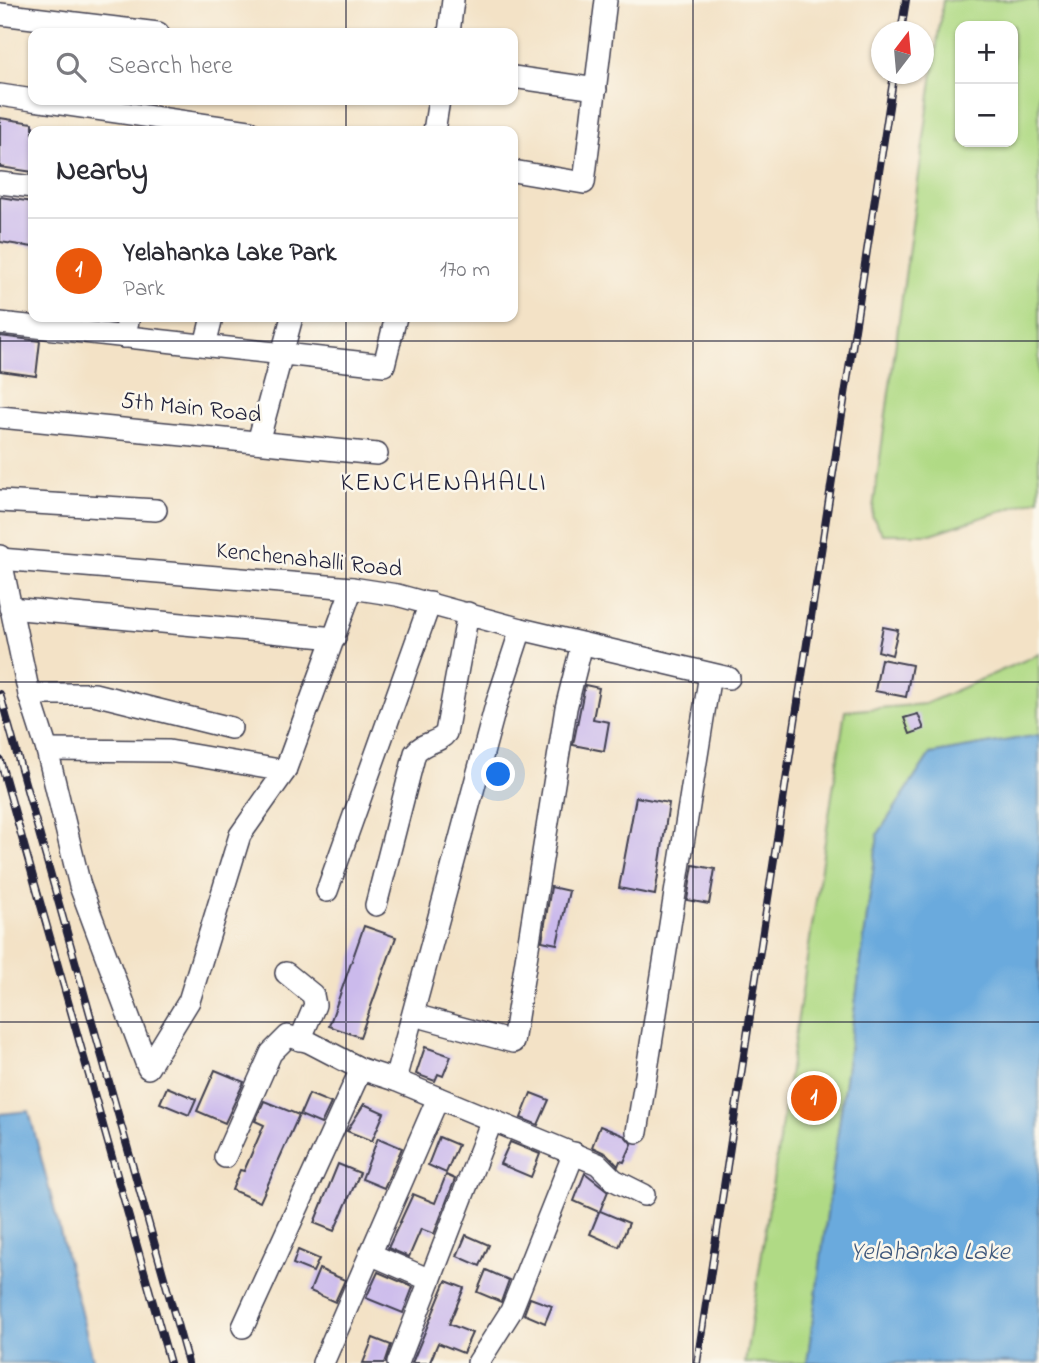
<!DOCTYPE html>
<html lang="en">
<head>
<meta charset="utf-8">
<style>
  :root { --surface:#fff; --page:#f7f7f7; --text:#2b2b33; --muted:#7c7c81; --line:#e1e1e2; --accent:#ea580c }
  body { margin:0; font-family:"Indie Flower",sans-serif; background:var(--page); color:var(--text) }
  .controls { position:absolute; right:21px; top:21px; display:grid; overflow:hidden; border-radius:14px; box-shadow:0 2px 5px #0004 }
  .controls button { width:63px; height:63px; display:grid; place-items:center; padding:0; border:0; border-bottom:2px solid var(--line); background:var(--surface); color:var(--text); font:35px sans-serif }
  .compass { position:absolute; left:871px; top:21px; width:63px; height:63px; border-radius:50%; background:var(--surface); box-shadow:0 2px 5px #0004; rotate:16deg }
  .you { position:absolute; left:499px; top:775px; width:24px; height:24px; margin:-18px; border:5px solid #fff; border-radius:50%; background:#1a73e8; box-shadow:0 0 0 10px #1a73e833 }
  .badge { display:grid; place-items:center; width:46px; height:46px; border-radius:50%; background:var(--accent); color:#fff; font-size:23px; font-weight:700 }
  .pin { position:absolute; translate:-50% -50%; border:4px solid #fff; box-shadow:0 2px 7px #0006 }
  .list { margin:0; padding:0; list-style:none }
  h2 { display:flex; justify-content:space-between; align-items:center; height:91px; margin:0; padding:0 28px; font-size:30px }
  h2 small { font-size:23px; font-weight:400; color:var(--muted) }
  .list li { display:grid; grid-template-columns:46px 1fr auto; gap:21px; align-items:center; box-sizing:border-box; height:105px; padding:0 28px; border-top:2px solid var(--line) }
  .list b { display:block; font-size:26px; white-space:nowrap }
  .list p { margin:0; font-size:23px; white-space:nowrap; color:var(--muted) }
  .list em { font-size:23px; font-style:normal; color:var(--muted) }
  .icon { flex:none; width:38px; height:38px; fill:none; stroke:currentColor; stroke-width:2; stroke-linecap:round; stroke-linejoin:round }
  .map { position:relative; flex:none; width:1039px; height:1363px; overflow:hidden }
  .search { position:absolute; background:var(--surface); box-shadow:0 2px 5px #0004; left:28px; top:28px; width:490px; height:77px; display:flex; align-items:center; gap:18px; box-sizing:border-box; padding:0 24px; border-radius:14px; color:var(--muted); font-size:26px }
  .panel { position:absolute; background:var(--surface); box-shadow:0 2px 5px #0004; left:28px; top:126px; width:490px; height:196px; border-radius:14px }
  .map>svg:first-child { display:block }
  .green { fill:#b0da85; stroke:#697e60; stroke-width:2; fill-rule:evenodd }
  .water { fill:#6aaadd; stroke:#46668c; stroke-width:2 }
  .building { fill:#cbbaec }
  .lines { fill:none; stroke-linecap:round; stroke-linejoin:round }
  .minor-casing { stroke:#413f50; stroke-width:24 }
  .minor { stroke:#fff; stroke-width:21 }
  .rail-casing { stroke:#22223b; stroke-width:8 }
  .rail { stroke:#fbf7ec; stroke-width:5; stroke-dasharray:16; stroke-linecap:butt }
  .grid { fill:none; stroke:#22223b; stroke-width:2; stroke-opacity:0.55 }
  .labels { text-anchor:middle; dominant-baseline:central; stroke-width:5; stroke-linejoin:round; paint-order:stroke }
  .street-label { font-size:24px; fill:#22223b; stroke:#fbf7ec }
  .neighbourhood-label { font-size:26px; letter-spacing:2px; fill:#22223b; stroke:#fbf7ec }
  .water-label { font-size:26px; font-style:italic; fill:#3f587c; stroke:#fbf7ec }
</style>
</head>
<body>
<div class="map">
<svg width="1039" height="1363" viewBox="0 0 1039 1363">
  <rect width="100%" height="100%" fill="#fbf7ec"/>
  <filter id="ink" filterUnits="userSpaceOnUse"><feTurbulence type="fractalNoise" baseFrequency=".0143" numOctaves="2"/><feDisplacementMap in="SourceGraphic" scale="14" xChannelSelector="R" yChannelSelector="G"/><feConvolveMatrix kernelMatrix="1 2 1 2 8 2 1 2 1" color-interpolation-filters="sRGB"/></filter>
  <filter id="wash" filterUnits="userSpaceOnUse"><feTurbulence type="fractalNoise" baseFrequency=".00686" numOctaves="4" result="noise"/><feDisplacementMap in="SourceGraphic" scale="28" xChannelSelector="R" yChannelSelector="G"/><feGaussianBlur stdDeviation="1.57" result="paint"/><feColorMatrix in="noise" values="0 0 0 0 0 0 0 0 0 0 0 0 0 0 0 0 0 1.4 0 .05"/><feComposite in="paint" operator="in"/></filter>
  <g filter="url(#wash)">
    <rect width="100%" height="100%" fill="#f3e2c6"/>
    <g class="green">
      <path d="M943,0H1039V499L931,534H883L872,516ZM960,26H1013V142H960Z"/>
      <polygon points="1039,654 1039,735 930,754 878,834 807,1363 745,1363 845,711 925,704"/>
    </g>
    <g class="water">
      <polygon points="1039,735 1039,1363 807,1363 878,834 930,754"/>
      <polygon points="29,1111 94,1363 0,1363 0,1114"/>
    </g>
    <g id="blocks">
      <g class="building">
        <polygon points="0,118 33,123 33,172 0,167"/>
        <polygon points="0,197 33,202 33,247 0,242"/>
        <polygon points="0,336 40,341 36,376 0,371"/>
        <polygon points="883,627 898,630 892,655 878,651"/>
        <polygon points="881,659 912,665 906,697 875,691"/>
        <polygon points="585,685 599,688 593,719 609,722 604,751 573,745"/>
        <polygon points="918,714 924,729 910,734 904,718"/>
        <polygon points="636,797 669,803 655,895 619,888"/>
        <polygon points="693,865 715,869 709,904 687,900"/>
        <polygon points="551,887 569,891 557,944 542,941"/>
        <polygon points="364,926 396,937 360,1037 329,1026"/>
        <polygon points="425,1047 451,1056 443,1076 438,1074 435,1081 416,1074"/>
        <polygon points="215,1070 244,1082 225,1123 197,1111"/>
        <polygon points="167,1087 196,1099 189,1115 160,1103"/>
        <polygon points="531,1093 549,1100 538,1125 521,1118"/>
        <polygon points="309,1094 331,1103 321,1124 300,1115"/>
        <polygon points="264,1101 299,1115 260,1202 232,1190 240,1170 244,1171 264,1125 255,1121"/>
        <polygon points="364,1104 384,1113 372,1141 347,1131"/>
        <polygon points="600,1126 625,1136 632,1144 624,1162 620,1161 618,1166 607,1154 592,1147"/>
        <polygon points="439,1137 458,1145 446,1173 428,1165"/>
        <polygon points="378,1138 402,1148 384,1188 362,1179"/>
        <polygon points="510,1142 540,1154 531,1177 500,1164"/>
        <polygon points="338,1164 360,1173 334,1231 314,1223"/>
        <polygon points="585,1173 608,1191 600,1211 629,1223 619,1247 590,1234 599,1212 574,1201"/>
        <polygon points="446,1175 455,1179 434,1234 421,1229 409,1257 388,1248 413,1194 435,1203"/>
        <polygon points="466,1235 489,1245 480,1266 457,1256"/>
        <polygon points="298,1250 319,1259 313,1272 293,1264"/>
        <polygon points="319,1269 345,1280 335,1302 310,1291"/>
        <polygon points="486,1270 509,1280 501,1302 477,1292"/>
        <polygon points="378,1272 413,1287 403,1313 366,1298"/>
        <polygon points="446,1281 464,1288 449,1324 472,1333 463,1353 438,1343 430,1362 433,1363 412,1363"/>
        <polygon points="530,1298 552,1306 545,1323 524,1314"/>
        <polygon points="373,1338 391,1345 385,1363 363,1363"/>
      </g>
    </g>
  </g>
  <g filter="url(#ink)">
    <use href="#blocks" fill-opacity="0" stroke="#413f50" stroke-width="2"/>
    <g class="lines">
      <defs>
        <g id="minor">
          <polyline points="0,14 158,33"/>
          <polyline points="449,33 453,0"/>
          <polyline points="513,77 596,89"/>
          <polyline points="0,95 33,100"/>
          <polyline points="34,100 249,131"/>
          <polyline points="434,131 439,100"/>
          <polyline points="513,171 584,183 606,0"/>
          <polyline points="0,183 33,187"/>
          <polyline points="0,323 384,365 396,317"/>
          <polyline points="124,337 129,317"/>
          <polyline points="205,345 212,317"/>
          <polyline points="0,417 377,454"/>
          <polyline points="258,442 292,317"/>
          <polyline points="0,501 156,510"/>
          <polyline points="0,556 29,694 47,750 80,886 148,1068 189,1001 240,835 285,771 352,588"/>
          <polyline points="0,559 352,588 397,595 521,629 729,678"/>
          <polyline points="10,608 335,638"/>
          <polyline points="521,629 496,705 395,1080 598,1164 614,1180 644,1195"/>
          <polyline points="29,694 94,694 231,728"/>
          <polyline points="47,750 169,751 285,771"/>
          <polyline points="327,891 430,603"/>
          <path d="M376,905L415,753C424,741 438,744 446,733L468,613"/>
          <polyline points="286,973 313,995 315,1005 300,1040"/>
          <polyline points="414,1015 513,1042 566,708 582,644"/>
          <polyline points="637,1132 710,674"/>
          <polyline points="225,1157 271,1053 288,1036 309,1042 361,1069"/>
          <polyline points="370,1254 430,1280"/>
          <polyline points="243,1327 361,1069 395,1080"/>
          <polyline points="323,1363 438,1098"/>
          <polyline points="398,1363 492,1120"/>
          <polyline points="478,1363 511,1311 574,1153"/>
        </g>
      </defs>
      <use href="#minor" class="minor-casing"/>
      <use href="#minor" class="minor"/>
      <defs>
        <g id="rail">
          <polyline points="901,32 906,0"/>
          <polyline points="0,694 188,1363"/>
          <polyline points="0,760 170,1363"/>
          <polyline points="697,1363 894,74"/>
        </g>
      </defs>
      <use href="#rail" class="rail-casing"/>
      <use href="#rail" class="rail"/>
    </g>
  </g>
  <path class="grid" d="M346,0V33M693,0V1363M346,100V131M346,317V1363M0,341H1039M0,682H1039M0,1022H1039"/>
  <g class="labels">
    <g class="street-label">
      <text transform="translate(191 409) rotate(6)">5th Main Road</text>
      <text transform="translate(309 561) rotate(6)">Kenchenahalli Road</text>
    </g>
    <g class="neighbourhood-label">
      <text x="444" y="484">KENCHENAHALLI</text>
    </g>
    <g class="water-label">
      <text x="930" y="1253">Yelahanka Lake</text>
    </g>
  </g>
</svg>
<div class="controls">
<button>+</button>
<button>−</button>
</div>
<svg class="compass" viewBox="-18 -18 36 36"><path d="M0-13l5 13h-10z" fill="#e53935"/><path d="M0 13l5-13h-10z" fill="#7c7c81"/></svg>
<div class="you"></div>
<div class="pin badge" style="left:814px;top:1098px">1</div>
<div class="search"><svg class="icon" aria-label="search" viewBox="0 0 24 24"><circle cx="10" cy="10" r="6"/><path d="M15 15l6 6"/></svg>Search here</div>
<section class="panel">
<h2>Nearby<small></small></h2>
<ul class="list">
<li><span class="badge">1</span><div><b>Yelahanka Lake Park</b><p>Park</p></div><em>170 m</em></li>
</ul>
</section>
</div>
</body>
</html>
